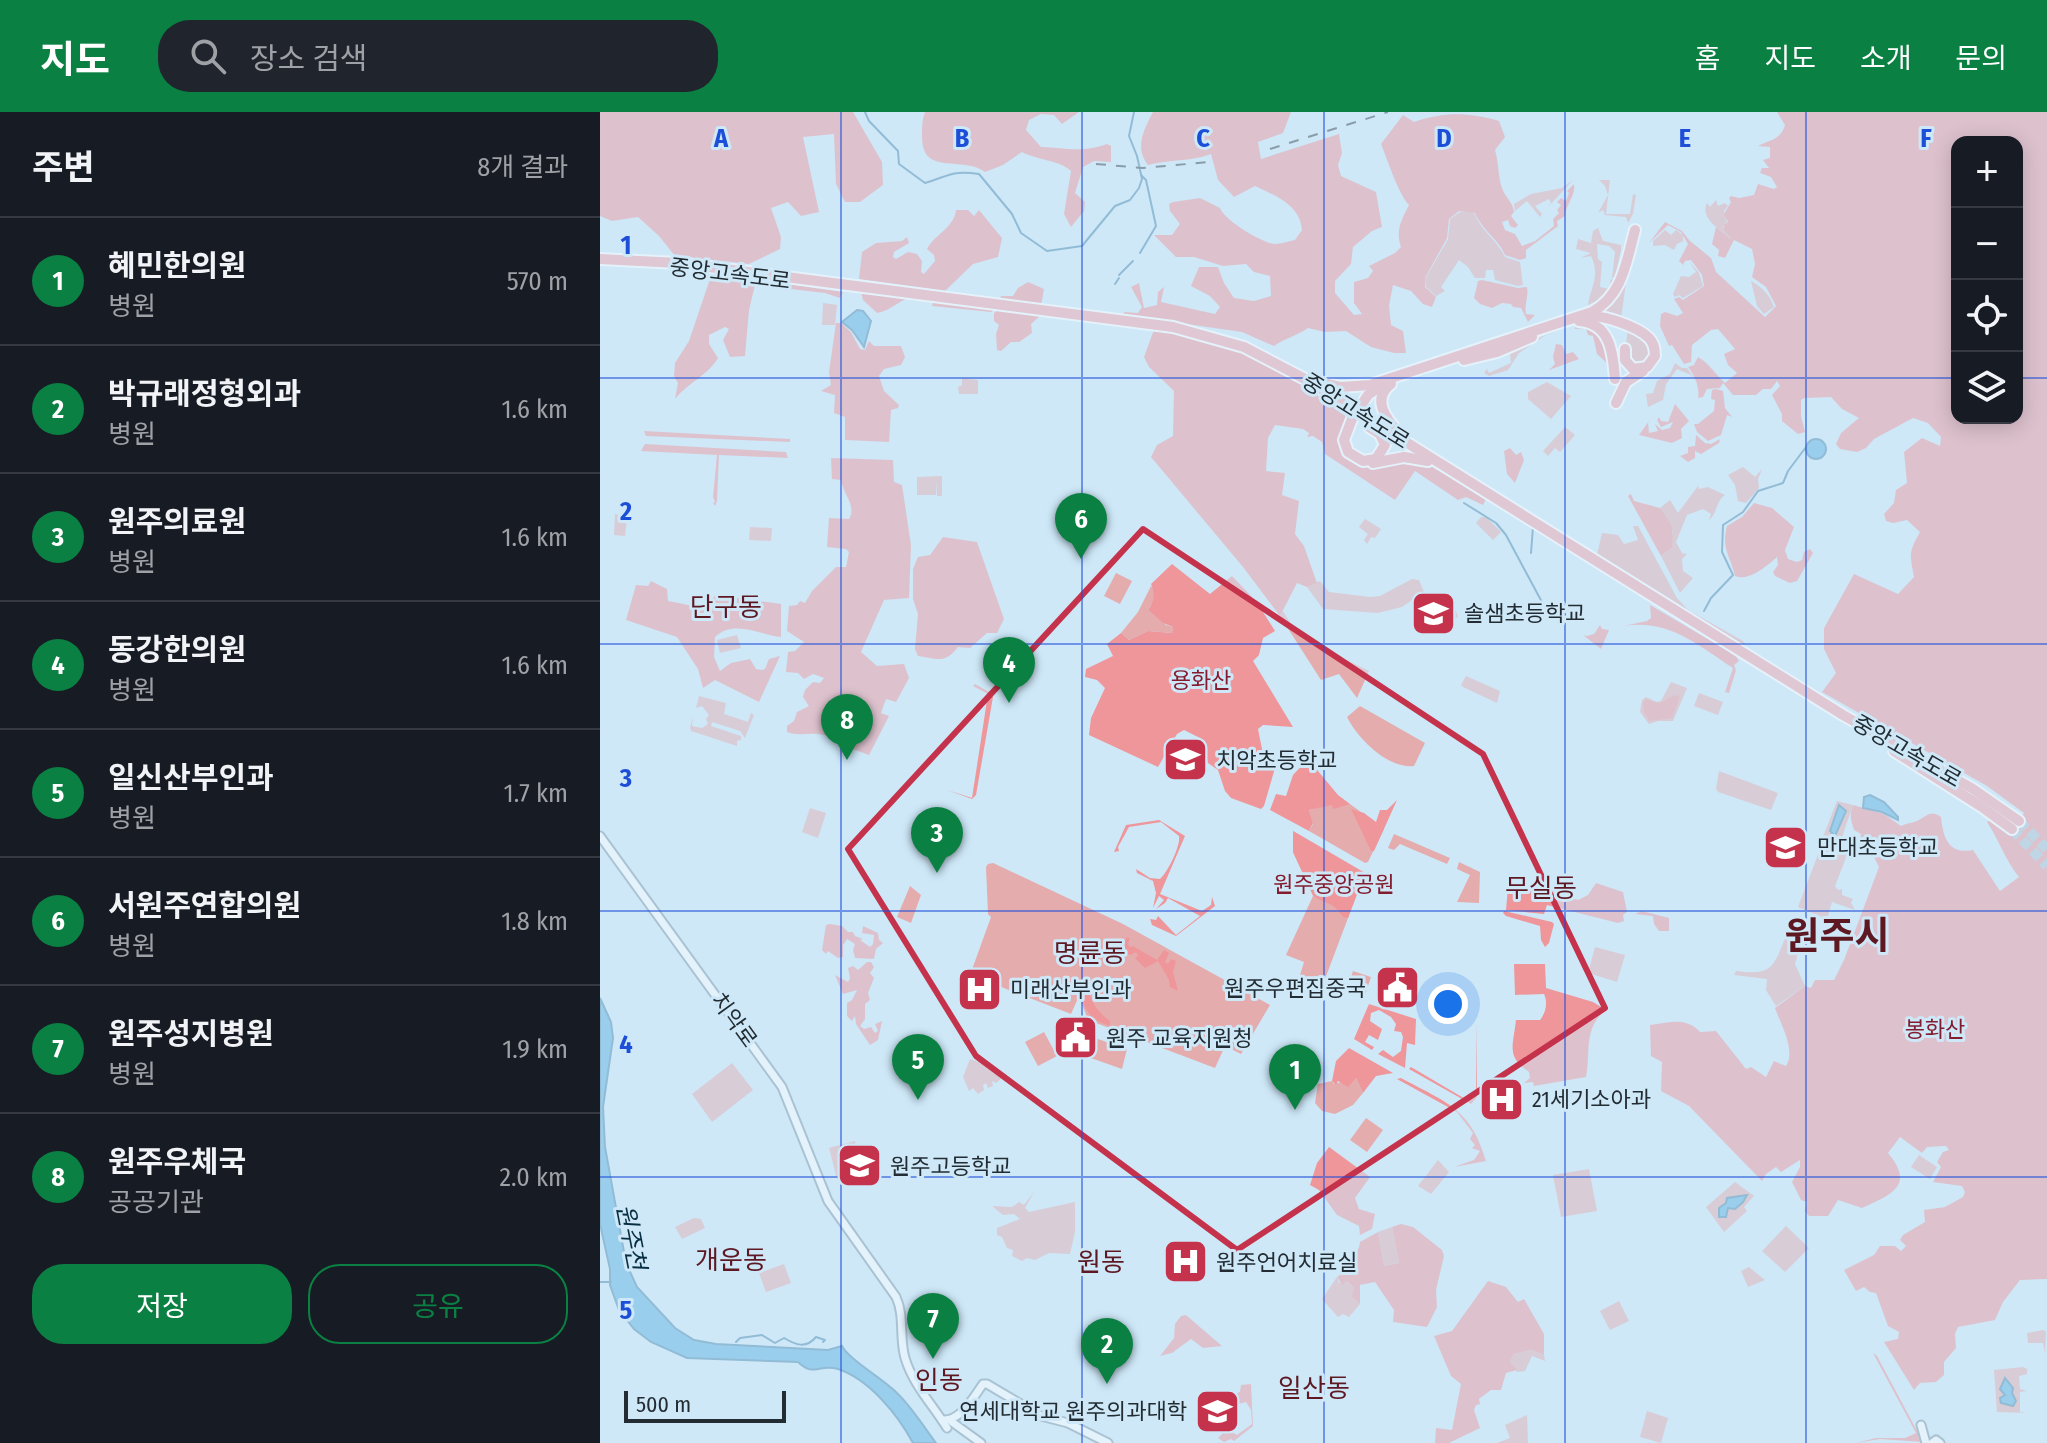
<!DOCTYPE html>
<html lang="ko">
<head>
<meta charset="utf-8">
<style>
  :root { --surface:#171b24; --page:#20242c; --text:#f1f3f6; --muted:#9ea1a6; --line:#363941; --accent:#0b8043 }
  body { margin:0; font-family:"Fira Sans Condensed","Noto Sans KR",sans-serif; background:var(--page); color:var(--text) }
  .controls { position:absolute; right:24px; top:24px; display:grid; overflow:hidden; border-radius:16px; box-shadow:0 4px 20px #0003 }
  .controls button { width:72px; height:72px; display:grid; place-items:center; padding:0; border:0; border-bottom:2px solid var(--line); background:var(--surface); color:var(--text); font:40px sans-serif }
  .scale { position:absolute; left:24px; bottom:20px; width:162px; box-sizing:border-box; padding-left:8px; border:4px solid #222c32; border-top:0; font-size:22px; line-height:28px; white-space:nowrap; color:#222c32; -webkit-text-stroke:6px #cee8f8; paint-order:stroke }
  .you { position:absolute; left:848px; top:892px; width:28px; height:28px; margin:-20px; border:6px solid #fff; border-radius:50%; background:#1a73e8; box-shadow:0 0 0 12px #1a73e833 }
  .badge { display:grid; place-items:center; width:52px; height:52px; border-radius:50%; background:var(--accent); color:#fff; font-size:26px; font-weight:700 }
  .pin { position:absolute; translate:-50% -66px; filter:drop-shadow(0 2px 4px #0008) }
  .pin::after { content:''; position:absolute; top:42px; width:28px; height:24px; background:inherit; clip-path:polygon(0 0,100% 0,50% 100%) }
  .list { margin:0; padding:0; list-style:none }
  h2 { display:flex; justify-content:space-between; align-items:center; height:104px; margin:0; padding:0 32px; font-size:34px }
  h2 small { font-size:26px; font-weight:400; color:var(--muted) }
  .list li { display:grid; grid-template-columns:52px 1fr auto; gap:24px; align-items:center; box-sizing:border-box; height:128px; padding:0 32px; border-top:2px solid var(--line) }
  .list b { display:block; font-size:30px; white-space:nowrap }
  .list p { margin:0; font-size:26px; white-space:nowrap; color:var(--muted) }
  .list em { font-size:26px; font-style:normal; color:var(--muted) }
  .actions { display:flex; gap:16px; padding:24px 32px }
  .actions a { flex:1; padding:18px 0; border:2px solid var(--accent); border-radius:32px; text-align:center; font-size:28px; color:var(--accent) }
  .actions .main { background:var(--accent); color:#fff }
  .icon { flex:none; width:44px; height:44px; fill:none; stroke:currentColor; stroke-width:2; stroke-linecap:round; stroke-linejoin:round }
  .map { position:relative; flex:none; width:1447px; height:1331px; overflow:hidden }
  header { display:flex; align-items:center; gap:48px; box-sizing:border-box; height:112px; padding:0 40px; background:var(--accent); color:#fff }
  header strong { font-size:38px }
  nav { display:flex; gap:44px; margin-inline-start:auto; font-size:28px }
  .search { width:560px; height:72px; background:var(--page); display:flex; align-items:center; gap:20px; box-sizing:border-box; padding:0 28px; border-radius:32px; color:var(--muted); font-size:30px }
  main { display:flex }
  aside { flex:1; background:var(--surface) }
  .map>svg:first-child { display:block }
  .green { fill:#e5acae }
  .forest { fill:#ef969b; fill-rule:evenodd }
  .water { fill:#5bb0e0; stroke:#4a88ac; stroke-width:2 }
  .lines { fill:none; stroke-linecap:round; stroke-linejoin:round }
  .stream { stroke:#4a88ac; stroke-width:2 }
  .highway-tunnel { stroke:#acc2d0; stroke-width:10; stroke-dasharray:10 5; stroke-linecap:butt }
  .secondary-casing { stroke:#7f97a6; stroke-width:11 }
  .highway-casing { stroke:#fff; stroke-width:14 }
  .secondary { stroke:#fff; stroke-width:7 }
  .highway { stroke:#f4a2a6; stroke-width:10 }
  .rail { stroke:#37434a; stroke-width:2; stroke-dasharray:10 10; stroke-linecap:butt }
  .highway-bridge-casing { stroke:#fff; stroke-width:14; stroke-linecap:butt }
  .highway-bridge { stroke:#f4a2a6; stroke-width:10 }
  .marked { fill:none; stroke:#c4334b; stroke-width:6; stroke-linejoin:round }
  .grid { fill:none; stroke:#1d4ed8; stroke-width:2; stroke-opacity:0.55 }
  .labels { text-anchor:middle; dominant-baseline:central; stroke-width:6; stroke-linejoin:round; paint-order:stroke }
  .street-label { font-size:22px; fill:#222c32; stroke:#cee8f8 }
  .poi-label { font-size:22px; fill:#222c32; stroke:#cee8f8; text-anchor:start }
  .park-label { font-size:22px; fill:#841c2f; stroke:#cee8f8 }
  .water-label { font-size:24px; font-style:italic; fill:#072e41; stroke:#cee8f8 }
  .quarter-label { font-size:26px; fill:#5d1822; stroke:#cee8f8 }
  .town-label { font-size:38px; font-weight:bold; fill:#5d1822; stroke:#cee8f8 }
  .grid-label { font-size:26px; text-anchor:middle; font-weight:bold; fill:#1d4ed8; stroke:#cee8f8; stroke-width:6; stroke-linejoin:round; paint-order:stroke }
</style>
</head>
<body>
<header>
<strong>지도</strong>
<div class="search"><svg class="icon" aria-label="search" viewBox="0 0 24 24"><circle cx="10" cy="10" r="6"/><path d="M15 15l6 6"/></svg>장소 검색</div>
<nav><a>홈</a><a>지도</a><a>소개</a><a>문의</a></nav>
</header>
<main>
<aside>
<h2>주변<small>8개 결과</small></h2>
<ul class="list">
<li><span class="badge">1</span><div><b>혜민한의원</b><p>병원</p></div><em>570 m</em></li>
<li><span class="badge">2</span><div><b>박규래정형외과</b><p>병원</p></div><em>1.6 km</em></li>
<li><span class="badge">3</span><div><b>원주의료원</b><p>병원</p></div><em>1.6 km</em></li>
<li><span class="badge">4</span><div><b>동강한의원</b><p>병원</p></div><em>1.6 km</em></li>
<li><span class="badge">5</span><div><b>일신산부인과</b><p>병원</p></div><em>1.7 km</em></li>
<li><span class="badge">6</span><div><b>서원주연합의원</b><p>병원</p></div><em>1.8 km</em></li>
<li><span class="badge">7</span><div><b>원주성지병원</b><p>병원</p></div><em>1.9 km</em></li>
<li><span class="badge">8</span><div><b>원주우체국</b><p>공공기관</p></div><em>2.0 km</em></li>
</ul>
<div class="actions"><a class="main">저장</a><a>공유</a></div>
</aside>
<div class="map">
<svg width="1447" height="1331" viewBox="0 0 1447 1331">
  <rect width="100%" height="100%" fill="#cee8f8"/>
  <g class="green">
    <polygon points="973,68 948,95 951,91 949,87 935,94 942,102 940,105 927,89 915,99 914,92 931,82 962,76"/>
    <polygon points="999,68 1010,68 1006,102 1030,102 1033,82 1036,83 1033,102 1028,111 1026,105 1005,103 1003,98 998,101 1008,83 1005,74"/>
    <path d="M1116,88L1118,94L1125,91L1128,94L1124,99L1127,110L1123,115L1130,126C1118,116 1100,106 1107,91L1110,95Z"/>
    <path d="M868,99L874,101C881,119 898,129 905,145L920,150L923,173L918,174L895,168L893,158H886L885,166H875L868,155L859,148L841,175L845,179L836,184L826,175L825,167L848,127L850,107L860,100Z"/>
    <path d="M998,116L1003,129L1021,133V138L1015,165L1012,166L1015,140L1009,134L997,132L998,147L1002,150L1000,175L1009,177L1011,167L1015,168L1005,185L988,193C990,176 1001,165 991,144L980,146L991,141L976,137L978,127L991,131L993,119Z"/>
    <polygon points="1065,118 1071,123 1076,118 1083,123 1083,129 1077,132 1074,138 1065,133 1053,134 1053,129"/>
    <polygon points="1089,149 1099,161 1103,174 1083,186 1079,183 1075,185 1073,182 1081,164 1089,165 1096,160"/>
    <polygon points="1028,155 1021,207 1008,201 995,200"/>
    <path d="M1151,169C1163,176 1169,182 1174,195L1164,202L1157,194Z"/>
    <polygon points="223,191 237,193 235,213 222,213"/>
    <polygon points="970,214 946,223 919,241 908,258 889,264 884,261 887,257 889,261 911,251 910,241 951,220"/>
    <polygon points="1028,217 1042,224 1053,238 1048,253 1032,255 1025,239"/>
    <polygon points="1075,251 1082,256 1087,256 1095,267 1091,263 1077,257 1066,272 1063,288 1048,295 1046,282 1053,281 1057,269 1070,262"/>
    <polygon points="362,266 378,268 378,282 359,282 358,275 362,273"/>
    <polygon points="947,270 971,284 951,307 928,287 928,280"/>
    <polygon points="965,315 975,323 960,340 955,336 948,344 943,339"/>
    <polygon points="1143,355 1155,365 1162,357 1158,367 1159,376 1146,391 1138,389 1135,373 1128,363"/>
    <polygon points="342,364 342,384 337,384 336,369 336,383 317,383 317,365"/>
    <path d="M1098,374L1099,377L1108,375L1125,383C1115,390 1118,401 1109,408L1111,402L1103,397L1087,403L1076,430L1082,441L1087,442L1082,447L1083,459L1093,466L1080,481L1061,444L1073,435L1071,428L1073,420L1060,396L1070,388L1078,401Z"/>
    <polygon points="15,402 27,405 25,424 14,423"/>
    <polygon points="881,405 886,405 901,420 893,428 876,411"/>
    <polygon points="765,407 781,417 775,426 771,425 767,432 764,428 768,422 759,415"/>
    <polygon points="1033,414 1038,414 1077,486 1088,498 1143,529 1147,538 997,443 1002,421 1018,423 1024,432 1038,428"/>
    <polygon points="150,415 172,416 171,429 149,428"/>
    <polygon points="516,461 532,469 520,492 504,484"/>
    <polygon points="812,467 819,468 824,480 802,495 778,501 723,497 707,475 720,469 729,480 770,485 780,484"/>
    <polygon points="551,474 554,477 554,489 548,498 566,513 573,515 572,521 548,519 529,528 521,521 538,500"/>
    <polygon points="851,485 858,505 846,509 840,489"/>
    <polygon points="683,499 695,519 704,527 769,559 757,586 739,562 721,568 680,504"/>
    <polygon points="137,523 141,536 120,541 117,528"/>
    <polygon points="866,564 900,579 897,591 863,575 861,573"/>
    <polygon points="1071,570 1087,576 1073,609 1058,609 1049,612 1040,600 1042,588 1046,585 1056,590 1061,589"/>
    <polygon points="1099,581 1123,590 1118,603 1094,594"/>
    <polygon points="99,584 126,591 124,602 148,610 151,601 154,603 145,626 140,619 112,610 111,614 141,624 141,628 137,629 137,634 91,619 90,616 93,604 92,614 102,616 108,612 106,607 109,603 102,594 96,596"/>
    <path d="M760,594L825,631L814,654C788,657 758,627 747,605Z"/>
    <polygon points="1119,659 1178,681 1171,698 1118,680 1116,677"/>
    <polygon points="1237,689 1253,693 1240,731 1223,725"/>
    <polygon points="732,692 750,692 784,717 768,750 765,751 709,719 713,712 709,698"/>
    <polygon points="210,696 226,701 218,726 202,720"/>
    <polygon points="693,719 765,761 725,867 715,864 710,877 697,873 704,850 686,843 713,784 693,740"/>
    <polygon points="794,722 850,746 847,752 800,732 794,738 788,736"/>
    <polygon points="1228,730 1249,738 1235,774 1238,778 1242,777 1242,783 1253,787 1251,791 1255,798 1232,790 1227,807 1198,795 1222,732"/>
    <polygon points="859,750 880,760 879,791 857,790 870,763 857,757"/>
    <polygon points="393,751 523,812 670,893 641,942 625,934 615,956 488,908 479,884 471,902 370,863 391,805 388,802 386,755 388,752"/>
    <polygon points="310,774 321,783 311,811 297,805"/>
    <path d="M1194,816L1204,821L1195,852L1205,874L1176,894L1166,878L1167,867L1134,863L1136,859C1177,865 1173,851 1189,818Z"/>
    <polygon points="995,835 1025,843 1017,870 988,861"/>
    <polygon points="753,859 771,865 765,883 747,877"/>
    <polygon points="444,920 457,944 438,954 425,930"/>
    <polygon points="495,926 527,937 522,957 488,945"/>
    <polygon points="370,947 393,955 402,966 396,971 392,969 393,974 388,976 386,971 383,973 384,978 378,982 373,976 369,979 363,965"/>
    <polygon points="132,951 153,978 112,1010 92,982"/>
    <polygon points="756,966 763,981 753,993 735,1002 722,999 715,991 718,972 732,969 734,972"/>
    <polygon points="766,1006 783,1018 767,1040 750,1028"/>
    <polygon points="255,1029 263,1060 237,1067 229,1036"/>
    <polygon points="1319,1043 1337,1055 1330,1067 1311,1055"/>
    <polygon points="838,1048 849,1060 831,1082 818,1074"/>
    <polygon points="989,1057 997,1099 961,1105 953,1063"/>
    <polygon points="1135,1070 1154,1084 1144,1095 1147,1099 1124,1120 1106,1095"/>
    <polygon points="434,1080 425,1096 429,1100 475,1090 475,1120 470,1142 449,1141 435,1148 427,1146 422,1149 412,1144 413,1138 407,1136 402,1125 397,1123 397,1116 420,1107 414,1102 403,1103 392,1094 412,1095 419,1090 424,1093"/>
    <polygon points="94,1106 101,1107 105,1116 82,1127 75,1115"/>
    <polygon points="1186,1114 1209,1136 1185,1160 1162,1139"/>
    <polygon points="792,1115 799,1151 784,1154 778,1120"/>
    <polygon points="184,1152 191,1171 166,1180 159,1161"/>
    <polygon points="1149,1155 1165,1168 1148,1175 1141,1159"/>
    <polygon points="737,1165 739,1171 747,1169 754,1176 753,1184 760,1192 749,1205 743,1202 738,1205 722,1187"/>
    <polygon points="1019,1189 1029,1209 1010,1218 1000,1199"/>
    <polygon points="1444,1218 1446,1220 1445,1241 1443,1231 1428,1231 1427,1221"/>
    <polygon points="931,1238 944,1243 945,1249 932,1244 925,1259 917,1260 910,1250 914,1242"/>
    <polygon points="1423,1255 1427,1257 1427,1262 1419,1264 1420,1277 1427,1279 1420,1280 1420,1300 1427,1301 1397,1300 1394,1258"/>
    <polygon points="1047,1299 1068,1306 1061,1331 1040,1325"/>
    <polygon points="927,1303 928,1331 897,1331 910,1326 905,1313"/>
  </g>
  <g class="forest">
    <polygon points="0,0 253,0 282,50 283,73 260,90 245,90 236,72 234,22 203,25 219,100 201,104 188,90 171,96 181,125 180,137 149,152 75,144 59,124 38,105 12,109 0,104"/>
    <path d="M325,0H479L462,12L454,3L441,2L429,8L426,18L441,35C468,36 481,41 507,32L511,34V50L494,49L483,55L475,81L485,90L484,99L471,115L464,102L471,59C459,48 437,48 422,40L403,53L385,60C363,43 322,65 322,25C322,16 322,8 325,0Z"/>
    <path d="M553,0H691L683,21L658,30L661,47L739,22L742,41L738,53L741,64L776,80L782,115L772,119L753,135L751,152L735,169V181L754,203L762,202L754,191V170L768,166L773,159L769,154L795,141L801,135C795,118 802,107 809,93C799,83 787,47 781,32L803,3L814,10C844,0 867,0 899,9L905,25L895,38C899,51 898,66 902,76C905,85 913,90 914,100L911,104L918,113L915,116L910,114L908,108L902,110L905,118L915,122L922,134L935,129L954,114L953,107L959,101L957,98L961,93L957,90L961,86L966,89L969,81L967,79L974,72C976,84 966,91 965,104L957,109L958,114L926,138V146L920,148L905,143C900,129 881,117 875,101L859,99L849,107L847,126L825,166V175L836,185L832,195L823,192L811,179L793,173L789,194L791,213L803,219L806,241H794L771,235L746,219L725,220L708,216C697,224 685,226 674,234L642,220L524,203V200L538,201L542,195L531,175L539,171L544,196L557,193L558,180L564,175L561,190L615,202L620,195L610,184L591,174L599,155H618L624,171L634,186L654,189L671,184L670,164L654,160L646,152L623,154L594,145H576L554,123H572L580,112L570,99L569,92L573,90L600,86L620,96C624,108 662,131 675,132C681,132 689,129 695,128L702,118C700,93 676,84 655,74L634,85L618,68L611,42C591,50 569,47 548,53C534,35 544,18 553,0Z"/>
    <path d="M1177,0H1447V1167L1420,1168L1403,1190L1395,1208L1358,1215L1355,1222L1356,1236L1344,1250V1263L1336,1270L1320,1271L1314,1278L1284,1230L1298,1227L1299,1220L1288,1214L1276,1181L1270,1180L1264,1175L1256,1179L1244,1158L1274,1143L1280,1134H1295L1301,1139L1306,1134L1300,1128L1303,1123L1325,1110L1324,1098L1345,1095L1363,1085L1365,1080L1362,1074L1333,1070L1341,1055L1337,1050L1343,1040L1349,1038L1346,1034L1327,1035L1322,1041L1300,1025L1288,1041C1316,1074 1290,1083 1262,1096L1238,1088L1228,1104H1209L1205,1099L1207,1090L1201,1088L1192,1070L1200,1055V1048L1181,1060L1176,1055L1166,1062L1162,1069L1089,994L1061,979L1062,950L1051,944L1050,913C1068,911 1086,904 1100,920L1116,919L1146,957L1151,955L1166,965L1174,949L1186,954C1196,938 1181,913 1175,896L1205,874L1211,876L1215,868H1234L1244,848L1279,755L1274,745L1258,736L1261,722L1254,718C1251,709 1249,703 1253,693L1284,702L1301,714C1307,711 1314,711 1319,708C1328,703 1331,698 1341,705C1343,725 1348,743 1373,738L1400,779L1419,765C1405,748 1399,728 1387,710L1390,708L1407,717H1412L1424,701L1387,674L1222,580L1236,561L1224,537V516L1254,462L1298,482L1314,465C1310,443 1308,441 1320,420L1307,408L1293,411L1286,409L1284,402L1294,391L1296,378L1307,371L1304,340L1322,326L1340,334L1341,325L1328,311L1313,306L1274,327L1266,336L1257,340L1240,337L1236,332L1241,321L1259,306L1242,297L1231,285L1204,286L1201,288V304L1205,320L1198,322L1182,309V302L1172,283L1180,274L1177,269L1171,277H1163L1156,283H1133L1123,271L1120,276L1107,277L1103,285L1098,286C1100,277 1095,263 1088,255L1094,253L1098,245C1110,252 1115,262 1125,271L1137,261L1128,253L1124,242L1135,237L1118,217L1111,218L1092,233L1091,250L1084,252L1072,233L1069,234L1060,214L1061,202L1065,200L1077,204L1083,201L1074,187L1079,185L1083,188L1104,174L1102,163L1091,148L1085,149L1083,153L1079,149L1088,132L1081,120L1068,113L1049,131L1065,110L1082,119L1090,129L1111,146L1116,160L1165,205L1176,194L1166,175L1152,165L1155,152L1152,137L1134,128L1125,146L1118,144L1119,138L1112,132L1116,115L1131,127L1124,118V113L1128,110L1124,102L1131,90L1129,86L1131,84L1139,86L1154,83L1158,72L1174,77L1177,75L1171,65L1160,61L1162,56H1169L1163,48L1170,46V35L1158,34C1169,28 1181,28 1185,13ZM1357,30H1417V306H1357Z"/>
    <path d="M356,98H368L374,104L379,98L402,126L398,145L373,152L345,179L259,167L262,140L276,131L302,129L307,125L309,131L294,140L293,145L296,147L308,140L317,142L322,149L321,160L324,162L335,149L334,143L327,137C335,122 354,116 356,98Z"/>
    <path d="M112,161L243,180L240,186L225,181L155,173L149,198L145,244L130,245L123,228L129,217L125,215L109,223V232L118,246C106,265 90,269 75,287L78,271L74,264L75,251L89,229Z"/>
    <path d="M882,168L918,176L927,175C929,184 924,192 926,202L935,203L928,210L921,196L913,195L911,192L902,191L892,196L880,192L874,186L878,169Z"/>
    <polygon points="428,170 444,177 441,194 400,187 401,184 413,184 418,176"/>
    <path d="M260,176L398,195L391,200L332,194L333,190L310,188L314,184C300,187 291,199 277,201L263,188Z"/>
    <polygon points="398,198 440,204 431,212 432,221 419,230 411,230 401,239 397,238 396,222 399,213 394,209 394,201"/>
    <polygon points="236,211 241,211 251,220 260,237 265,238 269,229 274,234 301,234 305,245 301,253 284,257 279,264 284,279 299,293 298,296 291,298 289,330 245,328 245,305 234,301 235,283 221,279 231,273 229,260"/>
    <polygon points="978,212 1002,221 1011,255 997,242 993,224 988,223 986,216 975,217 975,213"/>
    <polygon points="555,215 661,244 750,299 740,322 747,344 804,346 826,351 886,387 883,393 866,385 858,388 815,359 795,388 725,342 722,330 713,324 707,325 709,321 703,317 675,313 668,326 666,359 685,361 682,383 699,389 695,422 704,434 717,471 707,475 697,471 680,504 643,455 551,345 557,333 573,324 574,279 549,255 544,245"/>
    <polygon points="956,232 962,233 966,242 973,240 979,247 949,258 955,252 953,245"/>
    <polygon points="1116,277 1123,279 1125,296 1132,305 1127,303 1121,323 1108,329 1097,320 1094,312 1098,312 1114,299 1115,288 1111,287 1112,278"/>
    <polygon points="1075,292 1089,309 1081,317 1082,326 1072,331 1039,323 1052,305 1048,311 1049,321 1058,319 1055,312 1062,318 1070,316 1073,310 1061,315 1057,308 1059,305 1061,309 1068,310"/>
    <polygon points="44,319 190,327 190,330 46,324"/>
    <polygon points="1096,323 1105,331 1111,332 1120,327 1119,331 1101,342 1095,339 1095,346 1088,350 1080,344 1088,341 1088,335 1095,334"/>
    <polygon points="45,332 186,340 188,346 119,343 117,389 115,394 113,391 115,390 113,385 117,343 41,339"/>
    <polygon points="910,336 916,343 921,340 924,348 915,371 907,362 904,339"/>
    <path d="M231,346L293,348L294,370L302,373L311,433L309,486L284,488L261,540L277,554L304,552L309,566L296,590L286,587L281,601L289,604L269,643L247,635L249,624L235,628L230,626L231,620L227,624C214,619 198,625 187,620V614L194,609L197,600L209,594L203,585L205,578L213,570L220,571L224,566L213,562L204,567L198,561L186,560L188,540L195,539L204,530L187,519L189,494L197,493L200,489L205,491L212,479L236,455H246L249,440L246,437L227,435L229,406L249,407C257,394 243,382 241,368L232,367Z"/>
    <path d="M1031,382L1034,389L1060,396C1064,402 1071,410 1072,417C1074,424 1071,428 1073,435L1061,444L1028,384Z"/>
    <path d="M1154,391L1172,396L1194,415L1185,438L1188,447L1197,450L1202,448L1204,440L1210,437L1213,441L1197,469L1190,471L1175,464L1173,460L1178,453L1177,445C1167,454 1148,470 1135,464C1130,443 1121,437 1127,414L1142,405Z"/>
    <path d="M343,425L377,430L404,507L397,521H387L370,536L358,535C345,552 338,547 318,544L315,537L318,502L313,487V457L318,445L330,443Z"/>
    <path d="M572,452L610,482L632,464L656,489L675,519L663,526L659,543L653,549L693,615L663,613L658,617L664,647L677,649L664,694L661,697L631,686L625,679L618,658L608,651L600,626L584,618L577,622L558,655L489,623L491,606L505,576L497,568L485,565L486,557L513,544L507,532L521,521L529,528L548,519L572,521L573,515L563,511L548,498C555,489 555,481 551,472Z"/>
    <path d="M51,469L67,477L68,489C87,492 101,500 116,483L181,492V525C160,523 134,507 115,525L114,545L120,559L131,551L150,547L156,557L162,558L165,557L169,547L180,544L159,590L115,568L103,576L98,557L77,525L26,508L36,473L48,474Z"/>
    <path d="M1050,493L1135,543L1139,549L1134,553L1136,558L1129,581L1125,580L1133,556C1096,532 1069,507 1023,514L1047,509L1051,506Z"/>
    <polygon points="1000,513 1002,517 1009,518 1001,537 983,523 987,524 994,522"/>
    <polygon points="375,572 391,581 393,585 376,683 372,687 347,678 372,686 388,582 373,574"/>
    <polygon points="1074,583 1080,585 1072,606 1050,609 1044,601 1043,591 1046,587 1060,591"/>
    <polygon points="708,647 738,683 750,692 733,697 732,693 709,698 713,711 709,719 670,698 676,682 686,684 693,663"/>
    <polygon points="797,688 774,739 771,739 751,697 764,701 776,710 780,698 787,698"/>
    <path d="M559,708L585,724L560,782L602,799L611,793L612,785L615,794L576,824L552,813L550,807L556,808L558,804L576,823L600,804L568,786L565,791L556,797L564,788L559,784L553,796L556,781L553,769L537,761L536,757L550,766L560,767C568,760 581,733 579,724L561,710L529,715L518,735L519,739L514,740L526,713Z"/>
    <path d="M693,719L765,761L748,806L743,805C731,787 726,794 713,783L693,740Z"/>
    <polygon points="996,771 1023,780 1027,800 1023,803 1024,809 1018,811 947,793 944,802 906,798 908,776 916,779 923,775 941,783 947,776 978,788 988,783"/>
    <polygon points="904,799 952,810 954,812 949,831 945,835 941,828 940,814 906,804 903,801"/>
    <polygon points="1042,799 1069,806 1069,819 1059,819 1054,812 1053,804 1035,802"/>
    <polygon points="230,812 242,814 248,820 253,820 255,824 263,827 260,828 270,835 273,832 274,823 262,821 263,814 278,821 279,828 283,831 276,837 274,847 255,846 253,838 255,832 247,827 243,833 243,845 238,846 228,839 226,842 222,838 226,813"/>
    <polygon points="527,825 530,826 528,832 530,835 533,834 557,848 564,838 569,841 565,850 568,852 571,847 576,849 573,860 578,879 570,875 569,868 558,849 545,856 535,846 538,844 536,840 531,843 525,841 526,837 523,843 519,841"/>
    <polygon points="267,850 271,850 274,855 270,861 274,866 268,881 270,888 265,892 265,907 260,914 264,917 271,915 275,921 278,919 275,912 282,909 278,928 270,933 256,912 255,904 252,909 247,904 247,891 252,888 257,878 243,882 235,863 248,870 250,866 248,856 253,854 258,858"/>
    <path d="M914,852H945L946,876L993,890L1006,898C983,916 991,939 986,965L934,974L933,970L924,971L930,966L929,960C906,944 913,935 916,908H940C946,901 948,890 944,882L915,883Z"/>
    <path d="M488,867C488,886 495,898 510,909V914C488,907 479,893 483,870Z"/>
    <polygon points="769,892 816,907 815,933 807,931 805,956 778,942 783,938 793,945 801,939 803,925 801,920 794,919 796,912 791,905 779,898 771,901 770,909 782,917 778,928 769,923 765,930 774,935 772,938 754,927"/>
    <polygon points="876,909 877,985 871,992 809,957 811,955 867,988 876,983"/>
    <polygon points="749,936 793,961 776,964 763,981 756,966 748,975 738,969 736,973 732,969 736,949"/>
    <path d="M801,966C845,990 871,996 886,1049L854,1055L874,1048L880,1039L872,1036L875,1033L870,1027L873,1021L857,1000L797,967Z"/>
    <polygon points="729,1035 770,1065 755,1086 759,1097 775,1102 772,1117 760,1123 759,1114 737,1103 719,1078 710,1073 717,1051"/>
    <path d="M801,1112L813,1115L842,1138L844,1144L836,1178L837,1195L827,1215L793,1210L794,1198L775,1170L760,1173V1192L752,1184L754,1176L747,1169L742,1173L737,1165C746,1159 759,1141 760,1130L778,1120L784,1154L799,1151L792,1115Z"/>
    <polygon points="888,1169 906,1175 918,1190 924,1187 944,1222 944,1243 931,1238 914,1242 910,1250 917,1258 906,1261 901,1278 891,1278 879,1287 880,1292 876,1293 874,1298 880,1316 849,1331 835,1331 836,1316 852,1318 861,1272 851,1264 834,1224 852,1219"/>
    <polygon points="586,1203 622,1234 603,1236 591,1227 572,1241 560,1244 574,1226 575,1212 581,1204"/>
    <polygon points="1273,1241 1277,1244 1323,1330 1280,1327 1256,1331 1276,1326 1305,1326 1316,1321"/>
    <polygon points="651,1272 653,1314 634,1329 631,1327 624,1330 618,1326 627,1317 637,1323 652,1312 651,1298 646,1290 631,1294 632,1283 640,1280 641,1273"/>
  </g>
  <g class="water">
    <polygon points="257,198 263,199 271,209 264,235 252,218 242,210"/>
    <circle cx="1216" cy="337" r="10"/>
    <polygon points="1270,683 1284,690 1298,705 1298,708 1282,700 1263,696 1264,685"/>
    <polygon points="1239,693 1246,699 1235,724 1230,719"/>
    <path d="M0,886L11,910L13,926L3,995L5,1035L26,1151L37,1175L75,1216L94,1228L116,1232L228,1238L242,1234C248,1247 285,1268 298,1282C313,1297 324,1315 336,1331H313C298,1303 269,1267 238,1257C218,1251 215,1266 198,1250L87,1246L51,1230L34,1217L19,1198L10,1173V1157L0,1112Z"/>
    <polygon points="1147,1083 1143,1090 1135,1097 1128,1096 1126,1105 1119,1105 1119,1096 1126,1091 1127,1086"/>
    <polygon points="1405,1266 1413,1276 1412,1281 1416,1289 1413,1294 1401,1291 1400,1286 1405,1283 1400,1277"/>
  </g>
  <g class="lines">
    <g class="stream">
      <path d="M265,0L269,9L298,39L299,52L325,71C349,64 351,58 379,62L412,102L421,121L447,139L482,134L515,94L530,88L539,76L542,67L537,44L529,24L534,0"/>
      <polyline points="540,141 556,114 546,68 541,63"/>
      <polyline points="519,163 533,149"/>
      <polyline points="515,172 519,166"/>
      <polyline points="864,391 896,411 906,423 943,492"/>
      <polyline points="931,441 933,415"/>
      <polyline points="1104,499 1111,486 1133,463 1122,440 1123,413 1143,400 1158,379 1183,371 1188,359 1206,335"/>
      <polyline points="0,1170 11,1170"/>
      <path d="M136,1230L140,1226L162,1223L175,1231L184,1226C196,1233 206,1237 216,1225L225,1228L223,1230"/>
      <polyline points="484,1302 488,1299"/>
    </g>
    <g class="highway-tunnel">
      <polyline points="1419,709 1447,737"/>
      <polyline points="1412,717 1447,754"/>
    </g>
    <defs>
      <g id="secondary">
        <path d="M0,724L182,975L228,1089L296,1185C305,1204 299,1226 305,1246C313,1273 333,1293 347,1316"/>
        <path d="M342,1308C360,1310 373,1286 383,1272H387L441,1304L468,1311L508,1331"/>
        <polyline points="352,1310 381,1331"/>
        <polyline points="1321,1313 1326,1331"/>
        <polyline points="1332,1331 1336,1328 1340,1331"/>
      </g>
      <g id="highway">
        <polyline points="0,147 78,151 573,215 644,235 705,267 1243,603 1373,677 1419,709"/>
        <path d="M988,205C1003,202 1038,215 1049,226C1054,231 1055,237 1055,244L1047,255L1033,257L1025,248V237"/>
        <path d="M979,209C1011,211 1013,242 1015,267"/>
        <polyline points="864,248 897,240 932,225"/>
        <path d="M715,269L741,275L770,273L992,200C1023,183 1026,150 1035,118"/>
        <path d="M791,272C771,287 786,307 800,322"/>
        <polyline points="1016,291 1026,270 1043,259"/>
        <polyline points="760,295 768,283 784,272"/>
        <polyline points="752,307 744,328 748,340 763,349 776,347 785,333 780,322 769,315"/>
        <polyline points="773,351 804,345 828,349"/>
        <polyline points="1294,639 1382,695 1412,717"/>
      </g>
    </defs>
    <use href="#secondary" class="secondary-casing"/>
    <use href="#highway" class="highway-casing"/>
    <use href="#secondary" class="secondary"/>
    <use href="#highway" class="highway"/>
    <g class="rail">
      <polyline points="670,37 788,0"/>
      <polyline points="496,52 543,56 609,50"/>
    </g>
    <defs>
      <polyline id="highway-bridge" points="752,307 760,295"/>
    </defs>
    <use href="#highway-bridge" class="highway-bridge-casing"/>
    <use href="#highway-bridge" class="highway-bridge"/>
  </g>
  <path d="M0 0H1447V1331H0ZM543,417L883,642L1005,896L637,1138L376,944L248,737Z" fill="#cee8f8" fill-opacity=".55" fill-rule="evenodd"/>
  <path class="marked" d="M543,417L883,642L1005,896L637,1138L376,944L248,737Z"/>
  <path class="grid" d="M241,0V1331M482,0V1331M724,0V1331M965,0V1331M1206,0V1331M0,266H1357M1417,266H1447M0,532H1447M0,799H1447M0,1065H1447"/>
  <defs>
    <symbol id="school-square" viewBox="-11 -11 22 22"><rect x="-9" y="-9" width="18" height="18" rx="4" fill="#c4334b" stroke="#cee8f8"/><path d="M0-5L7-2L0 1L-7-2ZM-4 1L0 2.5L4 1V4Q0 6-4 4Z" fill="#fff"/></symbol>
    <symbol id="civic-square" viewBox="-11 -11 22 22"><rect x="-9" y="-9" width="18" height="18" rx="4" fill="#c4334b" stroke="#cee8f8"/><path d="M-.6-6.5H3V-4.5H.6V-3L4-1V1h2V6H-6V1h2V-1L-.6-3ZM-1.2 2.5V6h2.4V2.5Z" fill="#fff"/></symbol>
    <symbol id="hospital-square" viewBox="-11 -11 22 22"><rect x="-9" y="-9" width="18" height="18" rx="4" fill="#c4334b" stroke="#cee8f8"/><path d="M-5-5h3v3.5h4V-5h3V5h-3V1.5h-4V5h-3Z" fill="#fff"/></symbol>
    <symbol id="university-square" viewBox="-11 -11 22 22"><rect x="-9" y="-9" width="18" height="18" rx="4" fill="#c4334b" stroke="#cee8f8"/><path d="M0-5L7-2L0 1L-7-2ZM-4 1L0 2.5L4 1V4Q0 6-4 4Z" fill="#fff"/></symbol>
  </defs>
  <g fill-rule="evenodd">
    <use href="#school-square" x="808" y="476" width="51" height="51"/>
    <use href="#school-square" x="560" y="622" width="51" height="51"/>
    <use href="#school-square" x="1160" y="710" width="51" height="51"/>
    <use href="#civic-square" x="772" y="850" width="51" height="51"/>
    <use href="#hospital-square" x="354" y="852" width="51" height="51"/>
    <use href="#civic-square" x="450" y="900" width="51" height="51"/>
    <use href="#hospital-square" x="876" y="962" width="51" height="51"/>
    <use href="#school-square" x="234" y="1028" width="51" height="51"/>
    <use href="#hospital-square" x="560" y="1124" width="51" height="51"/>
    <use href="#university-square" x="592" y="1274" width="51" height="51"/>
  </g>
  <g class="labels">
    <g class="street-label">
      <text transform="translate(130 162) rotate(7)">중앙고속도로</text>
      <text transform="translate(756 299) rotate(32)">중앙고속도로</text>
      <text transform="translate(1307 639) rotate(30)">중앙고속도로</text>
      <text transform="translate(134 908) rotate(54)">치악로</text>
    </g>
    <g class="poi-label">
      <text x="864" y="501">솔샘초등학교</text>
      <text x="616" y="648">치악초등학교</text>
      <text x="1217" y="735">만대초등학교</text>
      <text x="766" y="876" text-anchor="end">원주우편집중국</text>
      <text x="410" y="877">미래산부인과</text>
      <text x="506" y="926">원주 교육지원청</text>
      <text x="932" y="987">21세기소아과</text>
      <text x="290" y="1054">원주고등학교</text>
      <text x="616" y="1150">원주언어치료실</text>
      <text x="587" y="1299" text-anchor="end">연세대학교 원주의과대학</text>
    </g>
    <g class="park-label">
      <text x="601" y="568">용화산</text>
      <text x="734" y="772">원주중앙공원</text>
      <text x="1335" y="917">봉화산</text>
    </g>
    <g class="water-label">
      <text transform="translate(31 1125) rotate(79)">원주천</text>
    </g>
    <g class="quarter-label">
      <text x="126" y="495">단구동</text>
      <text x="941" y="776">무실동</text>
      <text x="490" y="841">명륜동</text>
      <text x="131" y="1148">개운동</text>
      <text x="501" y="1150">원동</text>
      <text x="339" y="1268">인동</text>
      <text x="714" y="1276">일산동</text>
    </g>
    <g class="town-label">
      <text x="1237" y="824">원주시</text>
    </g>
  </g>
  <g class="grid-label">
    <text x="121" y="35">A</text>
    <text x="362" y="35">B</text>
    <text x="603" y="35">C</text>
    <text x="844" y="35">D</text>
    <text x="1085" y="35">E</text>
    <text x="1326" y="35">F</text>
    <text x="26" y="142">1</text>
    <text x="26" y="408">2</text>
    <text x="26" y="675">3</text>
    <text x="26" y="941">4</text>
    <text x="26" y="1207">5</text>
  </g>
</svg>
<div class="controls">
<button>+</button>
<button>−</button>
<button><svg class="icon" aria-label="locate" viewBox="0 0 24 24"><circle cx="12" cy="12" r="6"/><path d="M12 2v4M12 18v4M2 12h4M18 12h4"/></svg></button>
<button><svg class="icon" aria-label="layers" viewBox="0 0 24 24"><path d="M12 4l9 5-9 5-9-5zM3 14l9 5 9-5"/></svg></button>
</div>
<div class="scale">500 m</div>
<div class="you"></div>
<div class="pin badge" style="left:695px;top:998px">1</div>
<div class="pin badge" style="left:507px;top:1272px">2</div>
<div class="pin badge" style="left:337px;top:761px">3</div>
<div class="pin badge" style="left:409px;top:591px">4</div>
<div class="pin badge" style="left:318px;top:988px">5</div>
<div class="pin badge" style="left:481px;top:447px">6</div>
<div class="pin badge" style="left:333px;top:1247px">7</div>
<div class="pin badge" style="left:247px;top:648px">8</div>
</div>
</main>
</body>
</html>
